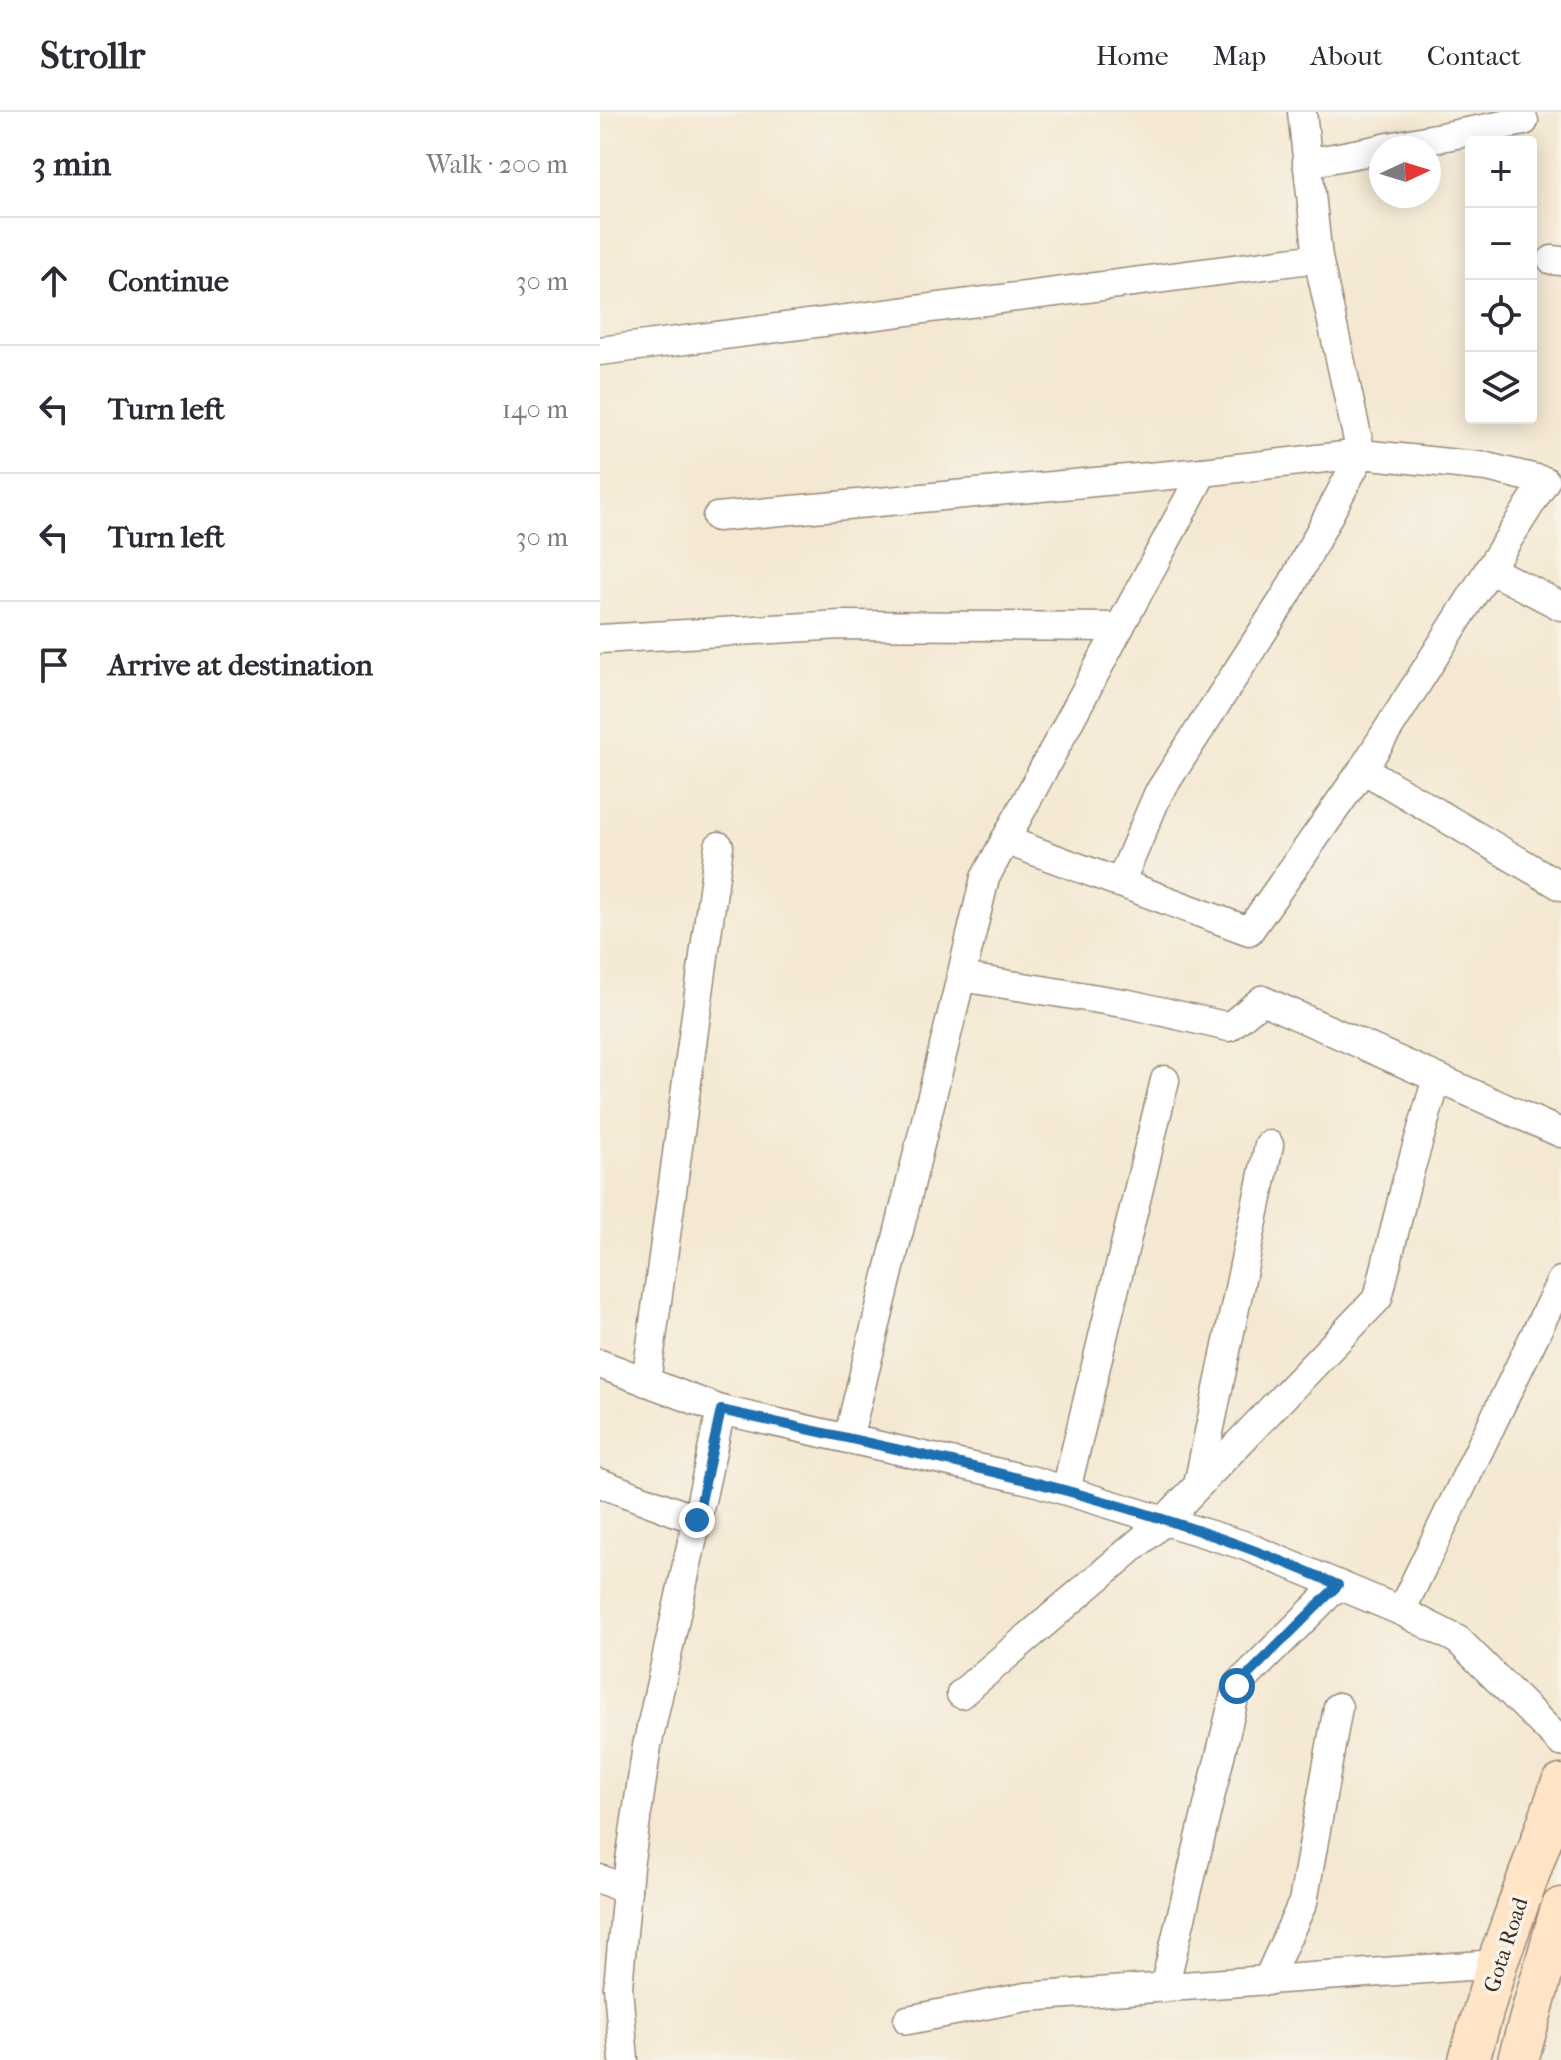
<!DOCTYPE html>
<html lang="en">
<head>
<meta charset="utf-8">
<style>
  :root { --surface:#fff; --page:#f2f2f3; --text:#2b2b33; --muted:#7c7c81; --line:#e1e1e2 }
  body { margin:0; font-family:"IM FELL French Canon",serif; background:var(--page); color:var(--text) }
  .controls { position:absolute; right:24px; top:24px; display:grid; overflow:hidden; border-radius:8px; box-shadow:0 4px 20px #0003 }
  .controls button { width:72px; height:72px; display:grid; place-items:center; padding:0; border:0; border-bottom:2px solid var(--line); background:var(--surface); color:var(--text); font:40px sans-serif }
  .compass { position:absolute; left:769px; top:24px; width:72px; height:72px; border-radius:50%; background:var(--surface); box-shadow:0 4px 20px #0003; rotate:86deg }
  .stop { position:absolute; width:24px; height:24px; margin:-18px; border:6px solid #1f6fb2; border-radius:50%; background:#fff }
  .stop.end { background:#1f6fb2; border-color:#fff; box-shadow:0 2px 8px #0008 }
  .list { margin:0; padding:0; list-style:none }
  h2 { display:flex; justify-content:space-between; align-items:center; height:104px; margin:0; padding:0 32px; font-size:34px }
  h2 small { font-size:26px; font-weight:400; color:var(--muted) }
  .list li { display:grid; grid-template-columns:52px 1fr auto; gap:24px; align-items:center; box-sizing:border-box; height:128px; padding:0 32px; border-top:2px solid var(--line) }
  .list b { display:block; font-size:30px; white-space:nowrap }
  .list em { font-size:26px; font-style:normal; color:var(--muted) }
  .icon { flex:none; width:44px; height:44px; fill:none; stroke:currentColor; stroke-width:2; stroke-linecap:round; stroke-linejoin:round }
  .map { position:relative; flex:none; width:961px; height:1948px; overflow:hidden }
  header { display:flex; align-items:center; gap:48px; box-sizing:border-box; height:112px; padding:0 40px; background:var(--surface); border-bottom:2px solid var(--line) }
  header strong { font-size:38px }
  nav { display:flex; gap:44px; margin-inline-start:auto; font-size:28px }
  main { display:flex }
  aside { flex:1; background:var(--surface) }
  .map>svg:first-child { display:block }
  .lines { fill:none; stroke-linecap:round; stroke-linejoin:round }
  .minor-casing { stroke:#988978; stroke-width:31 }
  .secondary-casing { stroke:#988978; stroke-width:43 }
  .minor { stroke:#fff; stroke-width:28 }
  .secondary { stroke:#ffe4c6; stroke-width:40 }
  .route { stroke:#1f6fb2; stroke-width:10 }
  .labels { text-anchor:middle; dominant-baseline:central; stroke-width:7; stroke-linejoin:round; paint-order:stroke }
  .street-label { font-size:22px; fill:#3b2a1e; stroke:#f7f3e8 }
</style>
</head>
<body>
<header>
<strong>Strollr</strong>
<nav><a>Home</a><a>Map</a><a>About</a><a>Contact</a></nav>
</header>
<main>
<aside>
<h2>3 min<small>Walk · 200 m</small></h2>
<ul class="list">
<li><svg class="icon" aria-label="ahead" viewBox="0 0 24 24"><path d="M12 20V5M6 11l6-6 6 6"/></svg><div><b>Continue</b></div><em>30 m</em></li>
<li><svg class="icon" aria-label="left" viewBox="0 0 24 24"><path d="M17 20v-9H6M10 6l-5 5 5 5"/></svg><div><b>Turn left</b></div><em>140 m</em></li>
<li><svg class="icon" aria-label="left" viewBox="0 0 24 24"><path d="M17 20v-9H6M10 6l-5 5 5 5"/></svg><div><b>Turn left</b></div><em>30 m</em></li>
<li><svg class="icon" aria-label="arrive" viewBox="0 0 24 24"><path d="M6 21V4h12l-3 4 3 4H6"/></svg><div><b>Arrive at destination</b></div></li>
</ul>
</aside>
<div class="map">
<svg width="961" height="1948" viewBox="0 0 961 1948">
  <rect width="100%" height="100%" fill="#f7f3e8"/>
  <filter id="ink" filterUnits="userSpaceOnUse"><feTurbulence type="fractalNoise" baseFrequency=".0125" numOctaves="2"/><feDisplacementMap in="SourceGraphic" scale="16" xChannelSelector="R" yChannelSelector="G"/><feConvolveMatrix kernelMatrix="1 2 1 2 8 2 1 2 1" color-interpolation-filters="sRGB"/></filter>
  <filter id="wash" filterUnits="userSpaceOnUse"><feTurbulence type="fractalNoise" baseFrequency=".006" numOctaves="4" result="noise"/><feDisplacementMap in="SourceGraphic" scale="32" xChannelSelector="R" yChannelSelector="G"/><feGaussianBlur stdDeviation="1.8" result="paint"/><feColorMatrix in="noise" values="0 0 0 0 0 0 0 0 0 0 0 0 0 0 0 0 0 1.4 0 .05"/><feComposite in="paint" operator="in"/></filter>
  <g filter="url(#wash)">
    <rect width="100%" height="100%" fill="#f4e8d2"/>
  </g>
  <g filter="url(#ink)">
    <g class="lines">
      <defs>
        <g id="minor">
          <polyline points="784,36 924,9"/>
          <polyline points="707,51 781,37"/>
          <polyline points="952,148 961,149"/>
          <polyline points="0,239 718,146 702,0"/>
          <polyline points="117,405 603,360 761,342 718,146"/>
          <polyline points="889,457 961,494"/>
          <polyline points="0,527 241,513 520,515"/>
          <polyline points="405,728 649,819 763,657"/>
          <polyline points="520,771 558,682 687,482 761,342 887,355 945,369 763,657 961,774"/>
          <polyline points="361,865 385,766 603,360"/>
          <polyline points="0,1252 121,1298"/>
          <polyline points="46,1270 119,734"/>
          <polyline points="248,1327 361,865 529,892 629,915 662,888 961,1021"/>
          <polyline points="0,1371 97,1408"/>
          <polyline points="598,1373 669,1033"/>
          <polyline points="466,1378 565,968"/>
          <polyline points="801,1499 961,1169"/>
          <polyline points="361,1582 564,1409 778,1186 806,1072 837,966"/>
          <polyline points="0,1767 27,1778"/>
          <polyline points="667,1869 703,1790 738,1595"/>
          <polyline points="564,1876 637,1574 738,1473"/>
          <polyline points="308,1908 426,1885 897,1852"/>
          <polyline points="24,1948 18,1875 29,1755 47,1634 121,1298 434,1369 643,1433 801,1499 858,1528 961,1630"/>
        </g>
        <g id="secondary">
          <polyline points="869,1948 897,1852 961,1673"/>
          <polyline points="918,1948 961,1796"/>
        </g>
      </defs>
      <use href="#minor" class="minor-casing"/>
      <use href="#secondary" class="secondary-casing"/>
      <use href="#minor" class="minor"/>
      <use href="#secondary" class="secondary"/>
    </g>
  </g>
  <g class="lines" filter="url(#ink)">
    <path class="route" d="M97,1408L121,1298C329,1345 542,1385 738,1473L637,1574"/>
  </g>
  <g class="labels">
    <g class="street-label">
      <text transform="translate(906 1833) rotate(-72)">Gota Road</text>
    </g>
  </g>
</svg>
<div class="controls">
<button>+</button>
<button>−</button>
<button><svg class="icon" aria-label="locate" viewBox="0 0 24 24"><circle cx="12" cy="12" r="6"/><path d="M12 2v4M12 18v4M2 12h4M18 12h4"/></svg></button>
<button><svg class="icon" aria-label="layers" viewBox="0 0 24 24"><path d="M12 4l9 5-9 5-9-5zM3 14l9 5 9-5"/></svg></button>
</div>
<svg class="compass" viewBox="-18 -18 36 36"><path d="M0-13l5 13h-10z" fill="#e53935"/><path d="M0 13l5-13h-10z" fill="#7c7c81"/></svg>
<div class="stop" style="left:637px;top:1574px"></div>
<div class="stop end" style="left:97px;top:1408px"></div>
</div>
</main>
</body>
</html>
